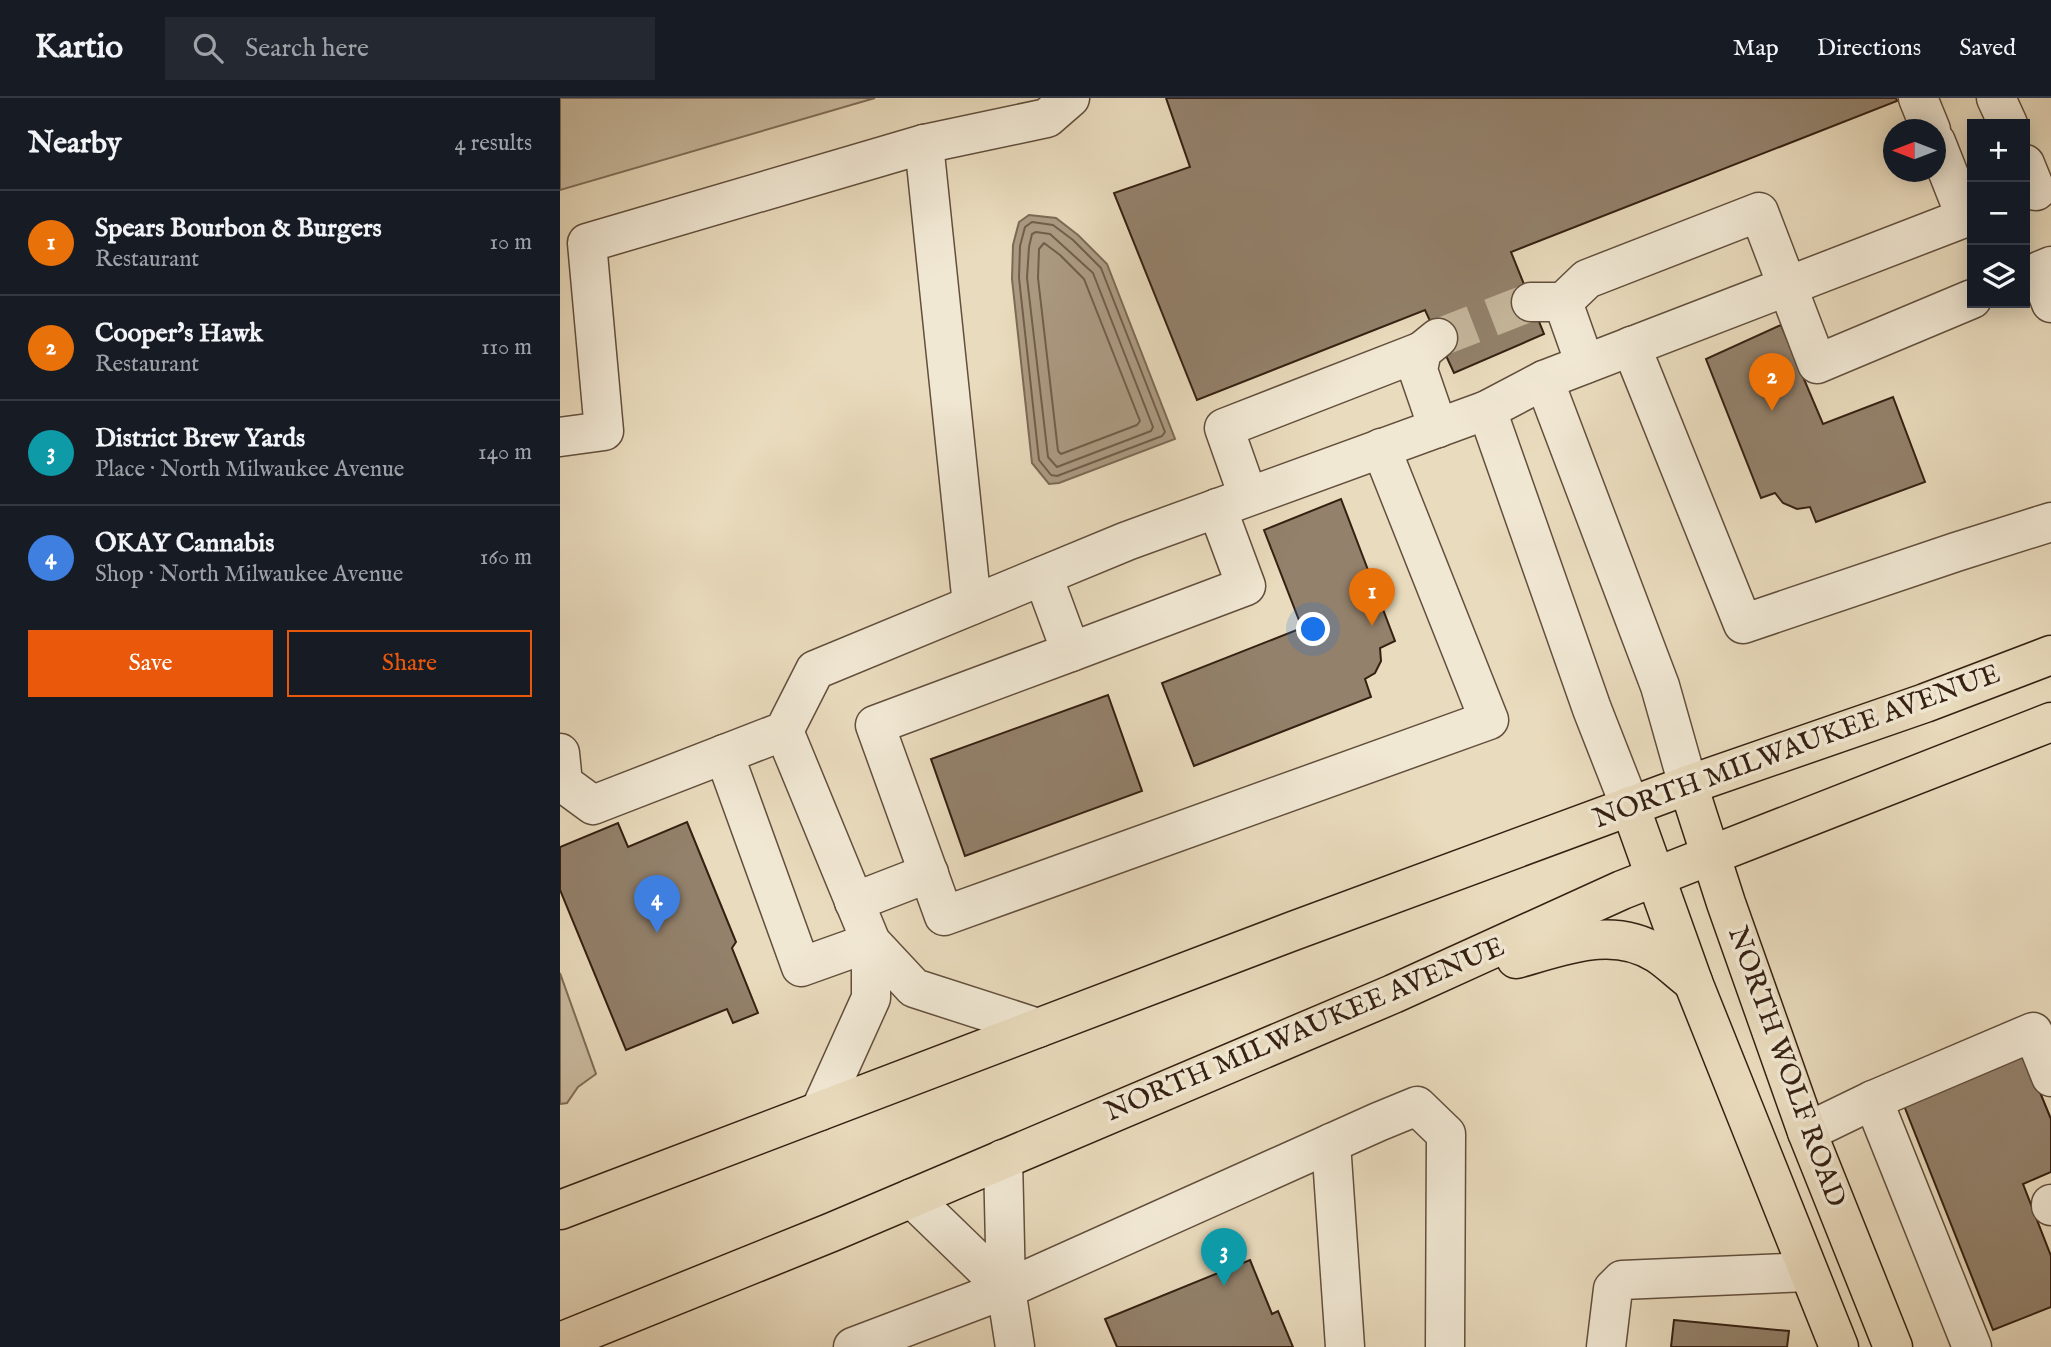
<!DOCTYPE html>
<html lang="en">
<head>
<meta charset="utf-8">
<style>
  :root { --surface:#171b24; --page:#242831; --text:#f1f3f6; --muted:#9ea1a6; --line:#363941; --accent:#ea580c }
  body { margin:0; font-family:"IM FELL English",serif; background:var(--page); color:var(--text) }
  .controls { position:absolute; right:21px; top:21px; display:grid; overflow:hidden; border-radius:0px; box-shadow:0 4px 18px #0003 }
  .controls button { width:63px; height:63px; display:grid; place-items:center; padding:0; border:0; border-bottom:2px solid var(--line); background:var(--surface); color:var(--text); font:35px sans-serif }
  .compass { position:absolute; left:1323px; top:21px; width:63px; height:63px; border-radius:50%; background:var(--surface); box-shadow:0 4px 18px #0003; rotate:270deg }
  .you { position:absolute; left:754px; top:532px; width:24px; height:24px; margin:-18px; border:5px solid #fff; border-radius:50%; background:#1a73e8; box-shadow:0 0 0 10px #1a73e833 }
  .badge { display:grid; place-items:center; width:46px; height:46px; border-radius:50%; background:var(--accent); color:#fff; font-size:23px; font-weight:700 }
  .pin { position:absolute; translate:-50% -58px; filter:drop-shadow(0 2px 4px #0008) }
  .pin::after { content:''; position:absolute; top:37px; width:24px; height:21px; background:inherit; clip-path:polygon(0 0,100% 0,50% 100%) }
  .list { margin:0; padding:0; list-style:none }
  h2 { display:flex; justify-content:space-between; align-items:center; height:91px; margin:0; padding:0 28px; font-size:30px }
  h2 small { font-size:23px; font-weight:400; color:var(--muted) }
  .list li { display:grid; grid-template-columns:46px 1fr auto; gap:21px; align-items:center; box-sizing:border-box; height:105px; padding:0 28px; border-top:2px solid var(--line) }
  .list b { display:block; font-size:26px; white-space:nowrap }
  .list p { margin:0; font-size:23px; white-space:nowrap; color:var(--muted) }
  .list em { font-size:23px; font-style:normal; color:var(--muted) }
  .actions { display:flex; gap:14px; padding:21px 28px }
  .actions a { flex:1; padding:16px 0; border:2px solid var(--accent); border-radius:0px; text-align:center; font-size:24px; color:var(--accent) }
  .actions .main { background:var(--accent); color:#fff }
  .icon { flex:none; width:38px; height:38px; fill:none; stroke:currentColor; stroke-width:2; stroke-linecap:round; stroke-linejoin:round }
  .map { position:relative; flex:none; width:1491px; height:1249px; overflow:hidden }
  header { display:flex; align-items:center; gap:42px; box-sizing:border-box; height:98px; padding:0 35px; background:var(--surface); border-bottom:2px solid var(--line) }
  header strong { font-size:33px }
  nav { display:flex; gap:38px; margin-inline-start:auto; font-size:24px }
  .search { width:490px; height:63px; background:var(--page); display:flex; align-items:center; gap:18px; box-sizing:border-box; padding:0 24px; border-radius:0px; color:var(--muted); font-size:26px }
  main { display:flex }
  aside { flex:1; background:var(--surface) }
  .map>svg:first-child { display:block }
  .green { fill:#cabba0; stroke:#806e59; stroke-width:2 }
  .water { fill:#ac9b83; stroke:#7c6a56; stroke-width:2 }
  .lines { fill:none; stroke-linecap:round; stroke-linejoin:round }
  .shore { stroke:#705e4a; stroke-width:2 }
  .building { fill:#93816b; stroke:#352012; stroke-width:2 }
  .minor-tunnel { stroke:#c5b69b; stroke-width:38; stroke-dasharray:38 19; stroke-linecap:butt }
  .minor-casing { stroke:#624f3d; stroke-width:41 }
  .major-casing { stroke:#352012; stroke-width:41 }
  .minor { stroke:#f1e8d4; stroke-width:38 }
  .major { stroke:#e9dbbd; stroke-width:38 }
  .labels { text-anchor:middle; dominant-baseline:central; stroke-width:7; stroke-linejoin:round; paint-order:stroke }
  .street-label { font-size:28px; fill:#352012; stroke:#f1e8d4 }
</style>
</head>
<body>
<header>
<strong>Kartio</strong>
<div class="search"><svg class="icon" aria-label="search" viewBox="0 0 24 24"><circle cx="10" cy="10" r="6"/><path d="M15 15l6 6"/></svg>Search here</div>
<nav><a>Map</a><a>Directions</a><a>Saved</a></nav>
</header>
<main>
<aside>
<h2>Nearby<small>4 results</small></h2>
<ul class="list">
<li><span class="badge" style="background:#e8710a">1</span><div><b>Spears Bourbon &amp; Burgers</b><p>Restaurant</p></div><em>10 m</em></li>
<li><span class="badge" style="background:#e8710a">2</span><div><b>Cooper's Hawk</b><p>Restaurant</p></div><em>110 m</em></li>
<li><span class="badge" style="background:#0f9aa8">3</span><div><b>District Brew Yards</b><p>Place · North Milwaukee Avenue</p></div><em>140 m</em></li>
<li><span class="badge" style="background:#3f7fe0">4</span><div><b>OKAY Cannabis</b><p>Shop · North Milwaukee Avenue</p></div><em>160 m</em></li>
</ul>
<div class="actions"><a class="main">Save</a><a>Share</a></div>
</aside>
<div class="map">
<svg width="1491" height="1249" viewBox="0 0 1491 1249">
  <rect width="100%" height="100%" fill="#e9dbbd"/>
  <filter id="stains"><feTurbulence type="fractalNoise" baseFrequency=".00286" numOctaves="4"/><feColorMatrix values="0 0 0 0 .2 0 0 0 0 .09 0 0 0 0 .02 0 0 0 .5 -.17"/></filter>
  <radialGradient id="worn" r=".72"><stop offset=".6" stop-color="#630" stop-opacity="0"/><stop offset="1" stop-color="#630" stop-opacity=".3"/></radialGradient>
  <g class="green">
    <polygon points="0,0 315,0 0,92"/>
    <polygon points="0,875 36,976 18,989 7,1005 0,1006"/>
  </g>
  <polygon class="water" points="469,117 496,120 518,137 547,166 615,341 499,385 489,386 472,365 452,181 453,147 459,124"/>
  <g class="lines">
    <g class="shore">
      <polygon points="472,124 493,127 513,142 541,170 605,334 602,338 497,378 491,377 479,362 459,180 460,148 465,129"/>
      <polygon points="476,134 490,136 533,175 593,329 591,333 497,369 488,359 467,180 469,149 472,136"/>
      <polygon points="484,145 500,157 524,181 580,323 577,327 501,356 498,353 478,180 479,151"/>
    </g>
  </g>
  <g class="building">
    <polygon points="606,0 1336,0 1337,3 951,154 984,236 894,275 865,212 637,302 554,95 630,69"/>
    <polygon points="1221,227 1263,326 1333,299 1365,384 1256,424 1250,409 1237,411 1223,405 1215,395 1201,400 1146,261"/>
    <polygon points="781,401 835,543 820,550 821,563 815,575 805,581 811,599 634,668 602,585 742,530 704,432"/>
    <polygon points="548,597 582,693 405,758 371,661"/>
    <polygon points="127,724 176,844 172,850 198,915 173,925 167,911 66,952 0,792 0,749 58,725 68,749"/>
    <polygon points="1463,953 1491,1021 1491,1074 1463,1086 1491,1158 1491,1209 1433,1232 1341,1000"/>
    <polygon points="690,1162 712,1216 718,1213 733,1249 557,1249 545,1221"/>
    <polygon points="1114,1222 1229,1233 1227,1249 1111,1249"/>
  </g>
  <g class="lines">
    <polyline class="minor-tunnel" points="878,240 971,204"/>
    <defs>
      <g id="minor">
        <polyline points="1358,0 1371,32"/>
        <polyline points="1436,0 1448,26"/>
        <polyline points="1376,44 1406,120"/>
        <polyline points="364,46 412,507"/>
        <polyline points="1465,66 1476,93"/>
        <polyline points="1491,168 1479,173 1491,205"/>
        <polyline points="971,204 1003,204 1027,181 1199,114 1257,266 1412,201"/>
        <polyline points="1003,204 1025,266"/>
        <polyline points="878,240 862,253 858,272 878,330"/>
        <polyline points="1071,248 1183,526 1396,454 1491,424"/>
        <polyline points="984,282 1100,588 1128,687"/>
        <polyline points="927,312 1032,611 1070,708"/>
        <polyline points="0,339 44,333 27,145 364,46 487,20 510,0"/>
        <polyline points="688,398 664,330 862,253"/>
        <polyline points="483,478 511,554 315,627 384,818 929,622 821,350"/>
        <polyline points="511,554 686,488 657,410"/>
        <polyline points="224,633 311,844 354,890 478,930"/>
        <polyline points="0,655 3,685 33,707 224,633 255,572 567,443 927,312 984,282 1412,117"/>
        <polyline points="164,656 241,869 311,844"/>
        <polyline points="294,804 369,775"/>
        <polyline points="1313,1002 1412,1249"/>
        <polyline points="260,1013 311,900 311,844"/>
        <polyline points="1247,1034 1313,1002 1473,934 1491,979"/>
        <polyline points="771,1045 785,1249"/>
        <polyline points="352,1100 446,1191 443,1061"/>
        <polyline points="1491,1106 1491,1108"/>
        <polyline points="293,1249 446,1191"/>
        <polyline points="455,1249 446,1191 818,1024 857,1008 886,1036 885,1249"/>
        <polyline points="1046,1249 1053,1191 1062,1182 1248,1174"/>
      </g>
      <g id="major">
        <polyline points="1128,687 1166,805 1247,1034 1333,1249"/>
        <polyline points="1070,708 1133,884 1279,1249"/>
        <path d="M956,861C1003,848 1053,827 1098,856C1110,864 1121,875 1133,884"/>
        <polyline points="0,1112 733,833 1128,687 1365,605 1491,557"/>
        <polyline points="0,1244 272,1134 833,896 1062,792 1491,624"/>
      </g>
    </defs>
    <use href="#minor" class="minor-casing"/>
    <use href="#major" class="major-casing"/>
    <use href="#minor" class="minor"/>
    <use href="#major" class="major"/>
  </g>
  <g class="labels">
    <g class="street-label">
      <text transform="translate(1237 649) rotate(-20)">NORTH MILWAUKEE AVENUE</text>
      <text transform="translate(745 932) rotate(-23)">NORTH MILWAUKEE AVENUE</text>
      <text transform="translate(1226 969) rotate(70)">NORTH WOLF ROAD</text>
    </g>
  </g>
  <rect width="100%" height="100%" filter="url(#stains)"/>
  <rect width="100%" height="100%" fill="url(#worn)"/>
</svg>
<div class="controls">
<button>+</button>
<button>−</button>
<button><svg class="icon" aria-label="layers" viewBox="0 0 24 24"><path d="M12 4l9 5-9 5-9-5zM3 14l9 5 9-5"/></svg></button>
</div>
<svg class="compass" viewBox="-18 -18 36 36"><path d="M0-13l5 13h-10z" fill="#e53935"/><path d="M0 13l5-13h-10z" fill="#9ea1a6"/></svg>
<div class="you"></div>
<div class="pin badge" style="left:812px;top:528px;background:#e8710a">1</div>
<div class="pin badge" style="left:1212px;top:313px;background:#e8710a">2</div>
<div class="pin badge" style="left:664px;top:1188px;background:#0f9aa8">3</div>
<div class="pin badge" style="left:97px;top:835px;background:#3f7fe0">4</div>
</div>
</main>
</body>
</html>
